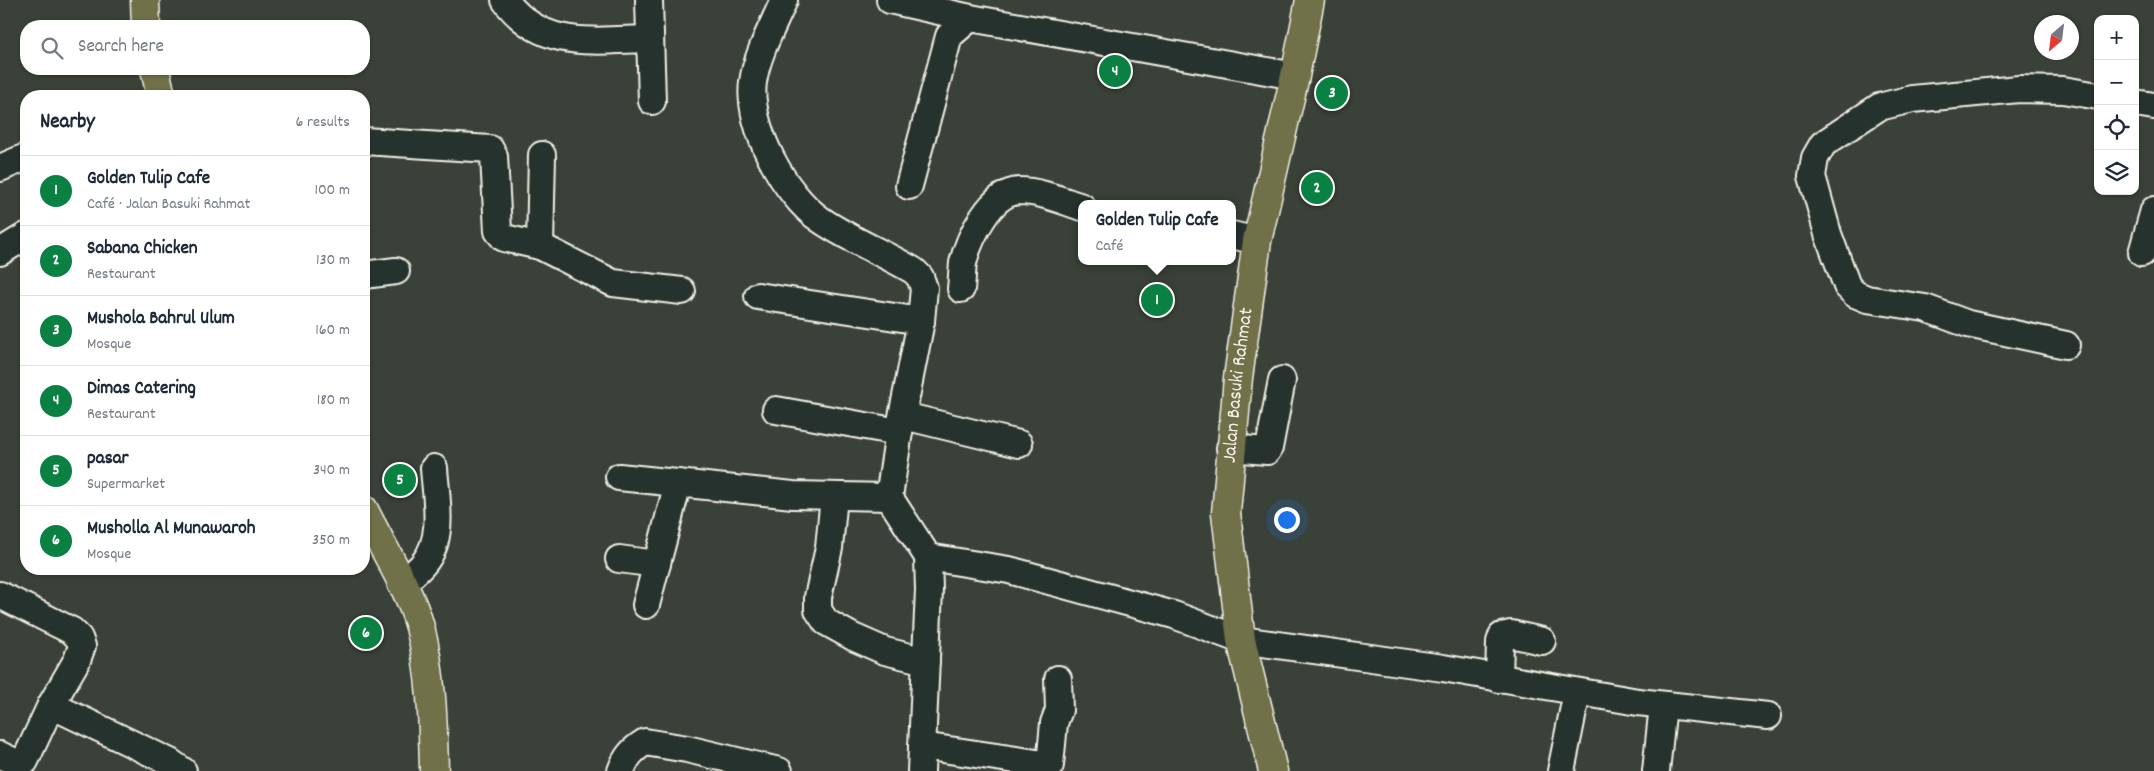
<!DOCTYPE html>
<html lang="en">
<head>
<meta charset="utf-8">
<style>
  :root { --surface:#fff; --page:#f2f2f3; --text:#1f2937; --muted:#747a83; --line:#e0e1e3; --accent:#0b8043 }
  body { margin:0; font-family:Dekko,sans-serif; background:var(--page); color:var(--text) }
  .controls { position:absolute; right:15px; top:15px; display:grid; overflow:hidden; border-radius:10px; box-shadow:0 1px 4px #0004 }
  .controls button { width:45px; height:45px; display:grid; place-items:center; padding:0; border:0; border-bottom:1px solid var(--line); background:var(--surface); color:var(--text); font:25px sans-serif }
  .compass { position:absolute; left:2034px; top:15px; width:45px; height:45px; border-radius:50%; background:var(--surface); box-shadow:0 1px 4px #0004; rotate:208deg }
  .you { position:absolute; left:1286px; top:519px; width:18px; height:18px; margin:-12px; border:4px solid #fff; border-radius:50%; background:#1a73e8; box-shadow:0 0 0 8px #1a73e833 }
  .badge { display:grid; place-items:center; width:32px; height:32px; border-radius:50%; background:var(--accent); color:#fff; font-size:16px; font-weight:700 }
  .pin { position:absolute; translate:-50% -50%; border:2px solid #fff; box-shadow:0 1px 5px #0006 }
  .popup { position:absolute; left:1078px; top:200px; width:158px; height:65px; box-sizing:border-box; display:grid; place-content:center; border-radius:10px; background:var(--surface); filter:drop-shadow(0 1px 4px #0005); font-size:16px; white-space:nowrap; color:var(--muted) }
  .popup b { font-size:19px; color:var(--text) }
  .popup::after { content:''; position:absolute; left:50%; top:100%; margin-left:-10px; border:10px solid transparent; border-top-color:var(--surface) }
  .list { margin:0; padding:0; list-style:none }
  h2 { display:flex; justify-content:space-between; align-items:center; height:65px; margin:0; padding:0 20px; font-size:21px }
  h2 small { font-size:16px; font-weight:400; color:var(--muted) }
  .list li { display:grid; grid-template-columns:32px 1fr auto; gap:15px; align-items:center; box-sizing:border-box; height:70px; padding:0 20px; border-top:1px solid var(--line) }
  .list b { display:block; font-size:19px; white-space:nowrap }
  .list p { margin:0; font-size:16px; white-space:nowrap; color:var(--muted) }
  .list em { font-size:16px; font-style:normal; color:var(--muted) }
  .icon { flex:none; width:28px; height:28px; fill:none; stroke:currentColor; stroke-width:2; stroke-linecap:round; stroke-linejoin:round }
  .map { position:relative; flex:none; width:2154px; height:771px; overflow:hidden }
  .search { position:absolute; background:var(--surface); box-shadow:0 1px 4px #0004; left:20px; top:20px; width:350px; height:55px; display:flex; align-items:center; gap:12px; box-sizing:border-box; padding:0 18px; border-radius:20px; color:var(--muted); font-size:19px }
  .panel { position:absolute; background:var(--surface); box-shadow:0 1px 4px #0004; left:20px; top:90px; width:350px; height:485px; border-radius:20px }
  .map>svg:first-child { display:block }
  .lines { fill:none; stroke-linecap:round; stroke-linejoin:round }
  .minor-casing { stroke:#f4f1e8; stroke-width:30 }
  .major-casing { stroke:#f4f1e8; stroke-width:31 }
  .highway-casing { stroke:#f4f1e8; stroke-width:31 }
  .minor { stroke:#26332d; stroke-width:26 }
  .major { stroke:#6f714a; stroke-width:28 }
  .highway { stroke:#6f714a; stroke-width:28 }
  .labels { text-anchor:middle; dominant-baseline:central; stroke-width:4; stroke-linejoin:round; paint-order:stroke }
  .street-label { font-size:20px; fill:#f4f1e8; stroke:#26332d }
</style>
</head>
<body>
<div class="map">
<svg width="2154" height="771" viewBox="0 0 2154 771">
  <rect width="100%" height="100%" fill="#3a4138"/>
  <filter id="ink" filterUnits="userSpaceOnUse"><feTurbulence type="fractalNoise" baseFrequency=".02" numOctaves="2"/><feDisplacementMap in="SourceGraphic" scale="10" xChannelSelector="R" yChannelSelector="G"/><feConvolveMatrix kernelMatrix="1 2 1 2 8 2 1 2 1" color-interpolation-filters="sRGB"/></filter>
  <g filter="url(#ink)">
    <g class="lines">
      <defs>
        <g id="minor">
          <path d="M505,0C542,51 595,40 650,39"/>
          <polyline points="649,0 652,101"/>
          <path d="M784,0C773,26 757,54 753,82C747,126 785,196 821,220C850,240 884,253 914,271L920,277L924,288L921,321L899,432L889,497L928,557L929,590L921,771"/>
          <polyline points="890,0 970,18 1295,76"/>
          <polyline points="2135,103 2154,106"/>
          <polyline points="364,141 490,149 494,156 498,231 504,238 540,246 613,283 682,291"/>
          <polyline points="0,168 26,157"/>
          <polyline points="909,186 949,36 970,18"/>
          <polyline points="1232,235 1257,241"/>
          <polyline points="540,246 542,155"/>
          <polyline points="0,252 26,236"/>
          <polyline points="2142,253 2154,210"/>
          <polyline points="364,275 396,271"/>
          <path d="M961,289C962,281 962,271 963,263C969,238 991,192 1019,191C1040,191 1063,201 1082,207"/>
          <polyline points="758,296 921,321"/>
          <polyline points="2066,345 1968,324 1925,308 1867,299 1855,294 1847,286 1828,234 1812,176 1815,158 1823,144 1879,107 1912,99 2019,89 2063,90 2098,96"/>
          <polyline points="776,410 899,432"/>
          <polyline points="904,416 1019,444"/>
          <polyline points="1230,448 1267,451 1269,448 1282,380"/>
          <polyline points="619,477 793,495 889,497"/>
          <polyline points="834,496 829,548 818,597 818,610 826,622 853,637 885,651 926,661"/>
          <polyline points="928,557 1009,570 1174,615 1241,640 1443,668 1638,702 1768,716"/>
          <polyline points="619,559 657,564"/>
          <path d="M401,584C409,577 418,571 424,563C445,538 436,498 434,468"/>
          <polyline points="0,595 72,631 79,638 82,646 77,660 51,705 25,761 15,762 0,755"/>
          <polyline points="646,605 678,483"/>
          <polyline points="1499,679 1500,642 1502,636 1511,634 1542,641"/>
          <polyline points="51,705 170,762 183,771"/>
          <polyline points="922,746 1050,765 1054,723 1059,710 1058,679"/>
          <path d="M621,771C626,757 632,750 645,742L687,749L779,771"/>
          <polyline points="1561,771 1577,692"/>
          <polyline points="1656,771 1663,705"/>
        </g>
        <g id="major">
          <path id="s1" d="M1273,771L1241,640L1226,513L1238,378L1257,241L1295,76L1310,0"/>
        </g>
        <g id="highway">
          <polyline points="145,0 146,26"/>
          <polyline points="155,69 161,96"/>
          <path d="M364,510C381,545 410,590 420,627C432,673 433,724 434,771"/>
        </g>
      </defs>
      <use href="#minor" class="minor-casing"/>
      <use href="#major" class="major-casing"/>
      <use href="#highway" class="highway-casing"/>
      <use href="#minor" class="minor"/>
      <use href="#major" class="major"/>
      <use href="#highway" class="highway"/>
    </g>
  </g>
  <g class="labels">
    <g class="street-label">
      <text stroke="none"><textPath href="#s1" startOffset="391">Jalan Basuki Rahmat</textPath></text>
    </g>
  </g>
</svg>
<div class="controls">
<button>+</button>
<button>−</button>
<button><svg class="icon" aria-label="locate" viewBox="0 0 24 24"><circle cx="12" cy="12" r="6"/><path d="M12 2v4M12 18v4M2 12h4M18 12h4"/></svg></button>
<button><svg class="icon" aria-label="layers" viewBox="0 0 24 24"><path d="M12 4l9 5-9 5-9-5zM3 14l9 5 9-5"/></svg></button>
</div>
<svg class="compass" viewBox="-18 -18 36 36"><path d="M0-13l5 13h-10z" fill="#e53935"/><path d="M0 13l5-13h-10z" fill="#747a83"/></svg>
<div class="you"></div>
<div class="pin badge" style="left:1157px;top:300px">1</div>
<div class="popup"><b>Golden Tulip Cafe</b>Café</div>
<div class="pin badge" style="left:1317px;top:188px">2</div>
<div class="pin badge" style="left:1332px;top:93px">3</div>
<div class="pin badge" style="left:1115px;top:71px">4</div>
<div class="pin badge" style="left:400px;top:480px">5</div>
<div class="pin badge" style="left:366px;top:633px">6</div>
<div class="search"><svg class="icon" aria-label="search" viewBox="0 0 24 24"><circle cx="10" cy="10" r="6"/><path d="M15 15l6 6"/></svg>Search here</div>
<section class="panel">
<h2>Nearby<small>6 results</small></h2>
<ul class="list">
<li><span class="badge">1</span><div><b>Golden Tulip Cafe</b><p>Café · Jalan Basuki Rahmat</p></div><em>100 m</em></li>
<li><span class="badge">2</span><div><b>Sabana Chicken</b><p>Restaurant</p></div><em>130 m</em></li>
<li><span class="badge">3</span><div><b>Mushola Bahrul Ulum</b><p>Mosque</p></div><em>160 m</em></li>
<li><span class="badge">4</span><div><b>Dimas Catering</b><p>Restaurant</p></div><em>180 m</em></li>
<li><span class="badge">5</span><div><b>pasar</b><p>Supermarket</p></div><em>340 m</em></li>
<li><span class="badge">6</span><div><b>Musholla Al Munawaroh</b><p>Mosque</p></div><em>350 m</em></li>
</ul>
</section>
</div>
</body>
</html>
